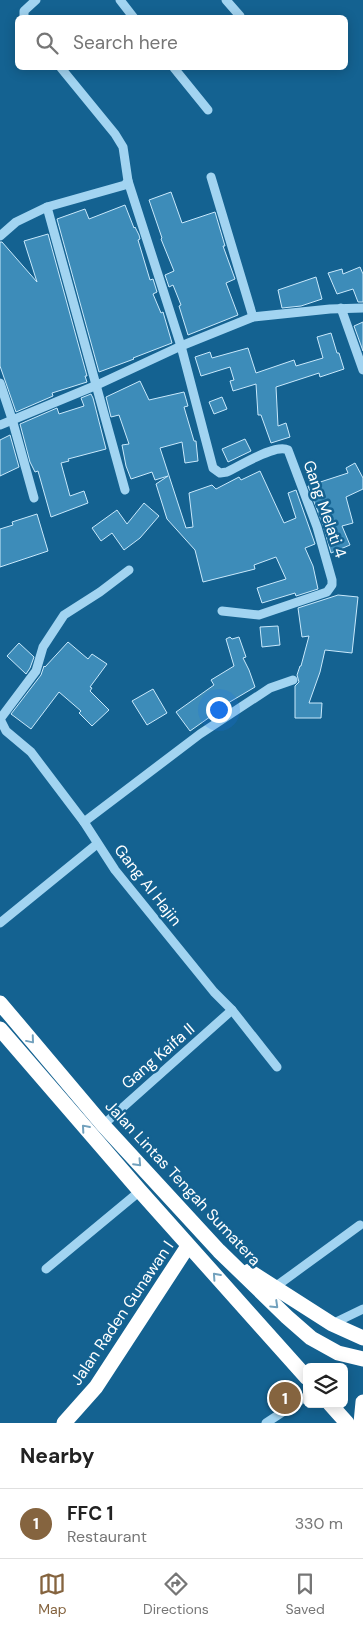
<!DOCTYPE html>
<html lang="en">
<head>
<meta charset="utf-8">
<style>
  :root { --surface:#fff; --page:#f6f6f6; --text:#222; --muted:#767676; --line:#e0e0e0; --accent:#85643f }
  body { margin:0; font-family:"DM Sans",sans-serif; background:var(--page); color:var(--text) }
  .controls { position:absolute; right:15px; bottom:15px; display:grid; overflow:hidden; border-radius:8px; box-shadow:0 2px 12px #0003 }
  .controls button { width:45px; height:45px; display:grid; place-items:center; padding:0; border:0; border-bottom:1px solid var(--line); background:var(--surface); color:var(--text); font:25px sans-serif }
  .you { position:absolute; left:218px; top:709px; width:18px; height:18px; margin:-12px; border:4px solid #fff; border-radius:50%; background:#1a73e8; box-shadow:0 0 0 8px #1a73e833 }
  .badge { display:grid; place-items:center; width:32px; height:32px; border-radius:50%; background:var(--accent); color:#fff; font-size:16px; font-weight:700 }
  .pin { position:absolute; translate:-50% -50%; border:2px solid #fff; box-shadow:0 1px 5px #0006 }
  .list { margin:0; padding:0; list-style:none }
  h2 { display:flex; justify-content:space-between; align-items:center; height:65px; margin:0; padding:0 20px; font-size:21px }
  h2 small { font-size:16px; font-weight:400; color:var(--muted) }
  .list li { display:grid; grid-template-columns:32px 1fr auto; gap:15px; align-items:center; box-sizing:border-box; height:70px; padding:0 20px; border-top:1px solid var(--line) }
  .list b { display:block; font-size:19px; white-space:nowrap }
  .list p { margin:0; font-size:16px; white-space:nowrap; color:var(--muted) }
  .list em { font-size:16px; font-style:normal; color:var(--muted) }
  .icon { flex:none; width:28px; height:28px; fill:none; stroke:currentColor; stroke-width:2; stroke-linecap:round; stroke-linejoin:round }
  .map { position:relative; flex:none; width:363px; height:1423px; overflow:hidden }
  .search { position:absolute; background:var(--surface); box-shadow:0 2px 12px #0003; left:15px; right:15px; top:15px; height:55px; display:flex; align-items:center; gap:12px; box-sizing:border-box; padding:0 18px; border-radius:8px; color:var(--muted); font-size:19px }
  .sheet { height:135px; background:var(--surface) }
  nav { display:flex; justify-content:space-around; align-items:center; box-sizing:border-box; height:70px; border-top:1px solid var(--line); background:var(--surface); font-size:14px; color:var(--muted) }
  nav a { display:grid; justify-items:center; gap:2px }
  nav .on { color:var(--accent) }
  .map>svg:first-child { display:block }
  .building { fill:#3d8cb9; stroke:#c9e9fc }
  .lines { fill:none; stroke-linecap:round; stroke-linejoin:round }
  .minor { stroke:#a2d4f1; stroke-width:9 }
  .highway { stroke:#fff; stroke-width:15 }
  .oneway { stroke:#72a1bd }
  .labels { text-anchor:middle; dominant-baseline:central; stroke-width:5; stroke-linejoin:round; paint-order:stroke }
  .street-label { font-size:16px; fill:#fff; stroke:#146291 }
</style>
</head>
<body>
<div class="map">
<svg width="363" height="1423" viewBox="0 0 363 1423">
  <rect width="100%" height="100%" fill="#146291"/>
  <g class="building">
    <polygon points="171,192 182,223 215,212 225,246 223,246 235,279 226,283 238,315 188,335 179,306 181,305 173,285 169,287 165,275 174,271 161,239 162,238 149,200"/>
    <polygon points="125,205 134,228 135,227 139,235 140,239 138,240 150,280 153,279 157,292 153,294 161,313 163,312 172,343 133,358 134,359 99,372 57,219 85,209 89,219"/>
    <polygon points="48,234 87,376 85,376 87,382 52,393 53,396 16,412 0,366 0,242 2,242 37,282 24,241"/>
    <polygon points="360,267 363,274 363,302 358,302 353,289 337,294 328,273 342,269 343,274"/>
    <polygon points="316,277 322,299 301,306 282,308 278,290"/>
    <polygon points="363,322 363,351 354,326"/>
    <polygon points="331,333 337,353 339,353 344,369 320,377 319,373 276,387 278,426 286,423 290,437 271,443 261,415 258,415 256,384 233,391 230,381 234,380 230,367 201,376 195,357 210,352 212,358 248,348 256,373 294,360 296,366 323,358 317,337"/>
    <polygon points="140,381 149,400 184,392 188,406 184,407 194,441 196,441 198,461 185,463 182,442 160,448 186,528 193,527 189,493 212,485 216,489 239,477 241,480 260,471 284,523 296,518 288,493 296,490 315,544 305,548 313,566 318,589 296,596 295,593 262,603 257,588 286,579 276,557 254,565 255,569 203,582 195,550 167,519 156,484 168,476 155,480 152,472 131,479 126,466 122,445 129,444 119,415 111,417 106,397"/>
    <polygon points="91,394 93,398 106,449 68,459 69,461 61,463 70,496 84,491 88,503 51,517 38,471 35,472 30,462 20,424 57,408 59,414 84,406 81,398"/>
    <polygon points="222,397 227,409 214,414 209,402"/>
    <polygon points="10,435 19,467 0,476 0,440"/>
    <polygon points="245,439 251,451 228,462 222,449"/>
    <polygon points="355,463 363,478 363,489 346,497 353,523 342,526 350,545 331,553 323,525 308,486 348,473 346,468"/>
    <polygon points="144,503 159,516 140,538 124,550 112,533 101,541 92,528 117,510 127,524"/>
    <polygon points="37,514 48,551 0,567 0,529 13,525 12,522"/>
    <polygon points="338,595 358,597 352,653 325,650 320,672 309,703 322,703 321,718 295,718 295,686 299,682 297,675 300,666 301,666 309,636 302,637 298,608"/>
    <polygon points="278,626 280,645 262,647 260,627"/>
    <polygon points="230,637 232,639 239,637 246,657 243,658 249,670 255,687 223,706 224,707 190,731 176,712 214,685 211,680 234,666 226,639"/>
    <polygon points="68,642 88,659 92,654 107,664 90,687 92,688 90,691 109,710 92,726 79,713 81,711 59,692 31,729 11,714 41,675 44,666 45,667"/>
    <polygon points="19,643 34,657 30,668 26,674 7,656"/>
    <polygon points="153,689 167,713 147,725 132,701"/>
  </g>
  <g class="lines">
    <g class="minor">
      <polyline points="120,0 134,18"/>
      <polyline points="226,0 240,16"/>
      <polyline points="24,18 24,11 36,0"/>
      <polyline points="174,68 208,110"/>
      <polyline points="211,177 253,317"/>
      <path d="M128,181L181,346L213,468L220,473L227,472C240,466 276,443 288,450L317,527L332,580V585L327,592L259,615L222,611"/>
      <polyline points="47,207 125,490"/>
      <polyline points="0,236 16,222 47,207 125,185 128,181 123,147 115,134 61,68"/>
      <polyline points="341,308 363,370"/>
      <polyline points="0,383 12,419 34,498"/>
      <polyline points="0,425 97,385 181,346 253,317 330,309 363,308"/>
      <polyline points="0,719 6,731 31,752 84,822 115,870 214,992 232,1010 277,1067"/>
      <polyline points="0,719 36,671 43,647 64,615 100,592 129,570"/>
      <polyline points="84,822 200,734 270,688 293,680"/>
      <polyline points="0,923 97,844"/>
      <polyline points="103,1125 232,1010"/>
      <polyline points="46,1269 140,1191"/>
      <polyline points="275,1287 360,1225"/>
      <polyline points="332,1324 363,1309"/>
      <polyline points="266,1423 307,1396"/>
    </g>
    <g class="highway">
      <polyline points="0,1003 103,1125 219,1251 287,1317 311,1338 338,1353 363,1359"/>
      <polyline points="0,1029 140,1191 307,1378"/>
      <polyline points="249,1271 332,1324 363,1338"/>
      <polyline points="330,1404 347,1423"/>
      <polyline points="64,1423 96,1387 188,1246"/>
      <polyline points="361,1423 363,1402"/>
    </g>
  </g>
  <defs><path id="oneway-chevron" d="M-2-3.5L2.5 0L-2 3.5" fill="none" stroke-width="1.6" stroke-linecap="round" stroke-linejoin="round" transform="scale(1.25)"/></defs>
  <g class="oneway">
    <use href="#oneway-chevron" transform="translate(31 1040) rotate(50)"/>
    <use href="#oneway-chevron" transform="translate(85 1128) rotate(-131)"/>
    <use href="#oneway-chevron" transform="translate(138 1163) rotate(47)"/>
    <use href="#oneway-chevron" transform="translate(216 1276) rotate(-132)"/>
    <use href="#oneway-chevron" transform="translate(275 1305) rotate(44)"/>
  </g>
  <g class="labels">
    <g class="street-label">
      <text transform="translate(325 509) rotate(71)">Gang Melati 4</text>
      <text transform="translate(148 885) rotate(52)">Gang Al Hajin</text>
      <text transform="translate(158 1056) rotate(-41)">Gang Kaifa II</text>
      <text transform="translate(183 1183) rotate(47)">Jalan Lintas Tengah Sumatera</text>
      <text transform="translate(122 1313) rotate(-56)">Jalan Raden Gunawan I</text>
    </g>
  </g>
</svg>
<div class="controls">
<button><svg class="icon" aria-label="layers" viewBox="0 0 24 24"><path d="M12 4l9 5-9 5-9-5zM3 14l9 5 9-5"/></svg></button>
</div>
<div class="you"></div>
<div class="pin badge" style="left:285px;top:1398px">1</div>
<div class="search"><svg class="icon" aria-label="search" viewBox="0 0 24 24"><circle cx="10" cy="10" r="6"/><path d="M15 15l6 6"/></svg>Search here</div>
</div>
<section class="sheet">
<h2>Nearby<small></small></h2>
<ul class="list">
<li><span class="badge">1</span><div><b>FFC 1</b><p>Restaurant</p></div><em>330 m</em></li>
</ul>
</section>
<nav>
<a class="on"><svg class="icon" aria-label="map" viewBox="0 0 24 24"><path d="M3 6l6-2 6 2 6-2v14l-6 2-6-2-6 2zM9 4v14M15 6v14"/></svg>Map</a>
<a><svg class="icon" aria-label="directions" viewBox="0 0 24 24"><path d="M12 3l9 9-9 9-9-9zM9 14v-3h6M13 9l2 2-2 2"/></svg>Directions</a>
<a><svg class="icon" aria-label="saved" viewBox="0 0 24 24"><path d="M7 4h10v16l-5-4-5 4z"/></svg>Saved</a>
</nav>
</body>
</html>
